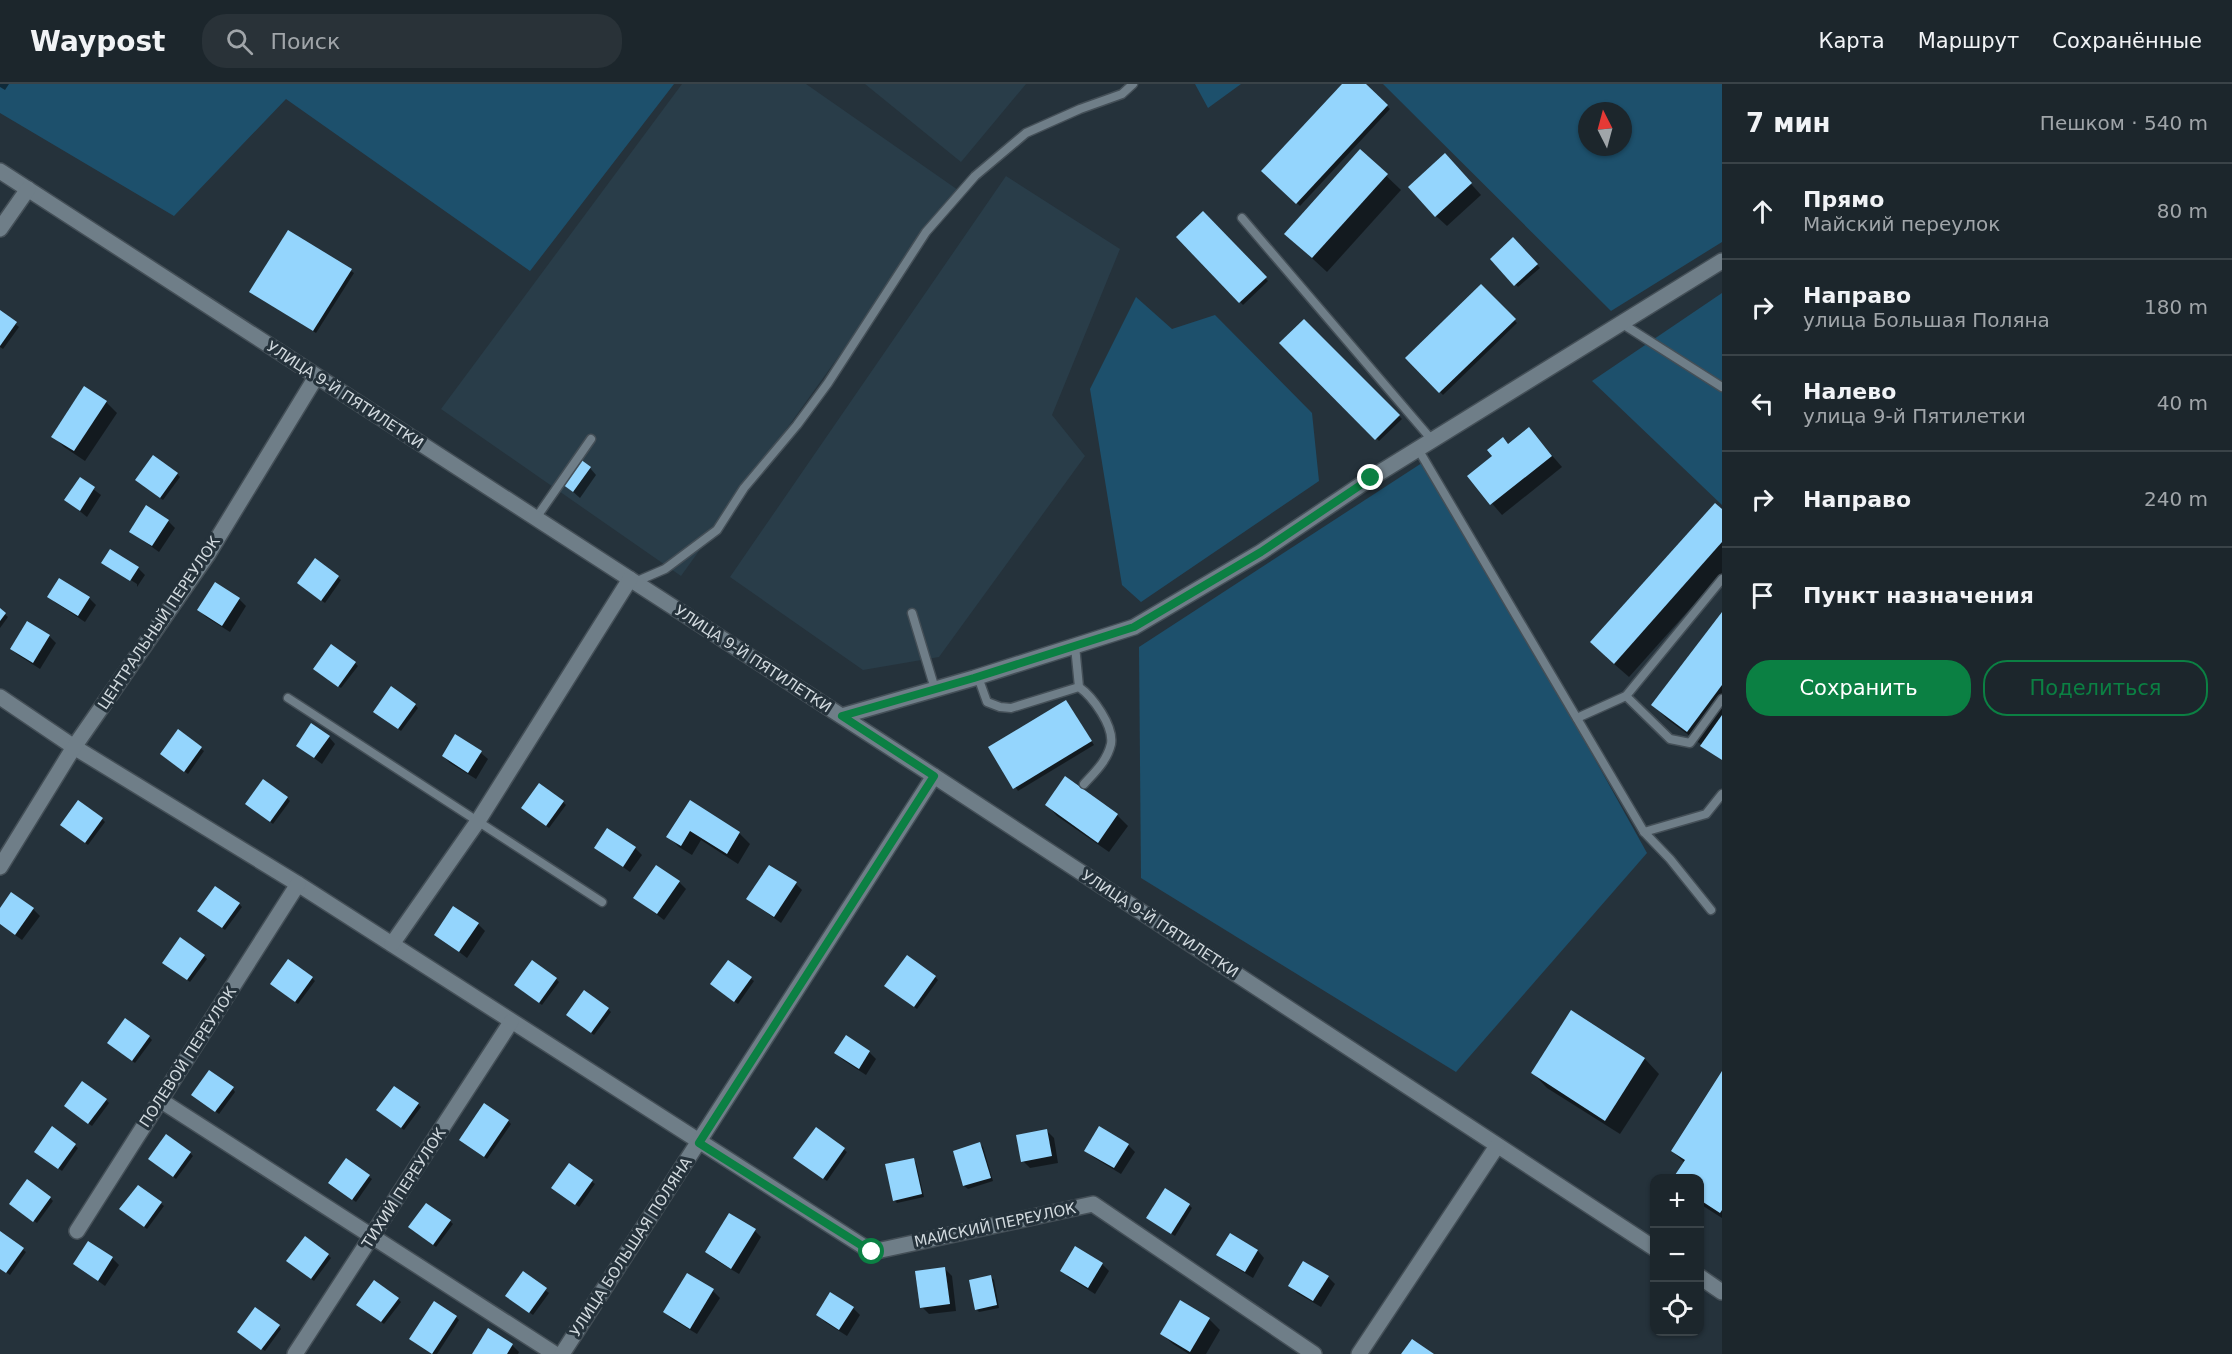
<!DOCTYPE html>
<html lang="ru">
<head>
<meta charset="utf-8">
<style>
  :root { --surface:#1c262c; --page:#293238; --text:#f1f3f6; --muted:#a0a5a9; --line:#3a4348; --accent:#0b8043 }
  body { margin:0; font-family:"DejaVu Sans",sans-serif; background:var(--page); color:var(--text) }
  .controls { position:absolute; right:18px; bottom:18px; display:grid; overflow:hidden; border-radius:12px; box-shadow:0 2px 4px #0004 }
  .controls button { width:54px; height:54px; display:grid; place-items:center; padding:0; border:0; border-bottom:2px solid var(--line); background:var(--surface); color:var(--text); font:30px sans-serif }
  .compass { position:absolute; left:1578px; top:18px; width:54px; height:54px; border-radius:50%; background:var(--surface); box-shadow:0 2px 4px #0004; rotate:354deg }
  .stop { position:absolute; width:18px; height:18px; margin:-14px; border:4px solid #0b8043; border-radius:50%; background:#fff }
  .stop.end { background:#0b8043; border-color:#fff; box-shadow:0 2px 6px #0008 }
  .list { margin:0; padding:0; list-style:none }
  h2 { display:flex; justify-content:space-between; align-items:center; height:78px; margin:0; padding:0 24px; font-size:26px }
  h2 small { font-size:20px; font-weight:400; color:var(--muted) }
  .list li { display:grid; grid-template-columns:39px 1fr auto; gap:18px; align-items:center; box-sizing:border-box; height:96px; padding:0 24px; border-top:2px solid var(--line) }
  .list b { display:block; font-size:22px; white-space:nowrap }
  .list p { margin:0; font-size:20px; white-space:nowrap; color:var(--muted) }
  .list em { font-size:20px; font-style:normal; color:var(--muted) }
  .actions { display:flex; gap:12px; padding:18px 24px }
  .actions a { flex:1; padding:14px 0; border:2px solid var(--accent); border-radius:24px; text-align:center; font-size:21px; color:var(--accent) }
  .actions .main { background:var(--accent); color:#fff }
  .icon { flex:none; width:33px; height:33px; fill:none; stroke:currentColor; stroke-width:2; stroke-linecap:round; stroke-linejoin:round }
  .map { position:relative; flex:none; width:1722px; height:1270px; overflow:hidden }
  header { display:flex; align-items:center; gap:36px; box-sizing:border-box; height:84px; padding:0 30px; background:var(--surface); border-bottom:2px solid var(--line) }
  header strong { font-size:28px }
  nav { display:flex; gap:33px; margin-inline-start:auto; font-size:21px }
  .search { width:420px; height:54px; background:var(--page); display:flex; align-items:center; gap:15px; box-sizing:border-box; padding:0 21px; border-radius:24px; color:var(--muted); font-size:22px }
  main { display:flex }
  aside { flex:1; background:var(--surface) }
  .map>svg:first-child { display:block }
  .built { fill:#293d49 }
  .green { fill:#1d506c; fill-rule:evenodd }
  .shadow { fill:#0007 }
  .building { fill:#94d5fd }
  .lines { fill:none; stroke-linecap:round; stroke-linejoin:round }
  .lane-casing { stroke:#444f57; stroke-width:11 }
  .street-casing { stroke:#444f57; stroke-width:18 }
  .lane { stroke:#6f7e88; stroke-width:8 }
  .street { stroke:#6f7e88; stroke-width:15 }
  .route { stroke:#0b8043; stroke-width:8 }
  .labels { text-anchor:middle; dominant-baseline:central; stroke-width:6; stroke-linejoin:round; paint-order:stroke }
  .street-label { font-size:15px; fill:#d1d9de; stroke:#25323b }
</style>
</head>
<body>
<header>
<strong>Waypost</strong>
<div class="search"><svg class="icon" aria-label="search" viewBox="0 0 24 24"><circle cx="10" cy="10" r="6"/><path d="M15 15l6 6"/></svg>Поиск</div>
<nav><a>Карта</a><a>Маршрут</a><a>Сохранённые</a></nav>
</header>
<main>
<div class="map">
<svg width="1722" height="1270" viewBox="0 0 1722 1270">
  <rect width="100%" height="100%" fill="#25323b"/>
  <g class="built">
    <polygon points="682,0 806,0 958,106 681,492 441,325"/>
    <polygon points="865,0 1026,0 961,78"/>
    <polygon points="1006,92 1120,165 1052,331 1085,372 939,573 863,586 730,493"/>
  </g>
  <g class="green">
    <polygon points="0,0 674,0 530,187 286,15 174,132 0,29"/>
    <polygon points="1195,0 1241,0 1208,24"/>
    <path d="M1383,0H1722V158L1611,227ZM1587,27H1623V63H1587Z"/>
    <polygon points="1722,209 1722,421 1592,297"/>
    <polygon points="1136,213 1172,245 1215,231 1312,329 1319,397 1141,518 1122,501 1090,305"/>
    <polygon points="1428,375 1647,769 1456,988 1141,794 1139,563"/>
  </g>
  <g class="shadow">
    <polygon points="0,0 9,0 5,6 0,3"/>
    <polygon points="1344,0 1363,0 1390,25 1300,122 1263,87"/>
    <polygon points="1360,67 1401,106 1327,188 1301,164"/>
    <polygon points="1455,82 1481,111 1447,142 1436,132"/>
    <polygon points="1203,129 1268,197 1243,221 1179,153"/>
    <polygon points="1513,155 1540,184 1518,203 1492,175"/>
    <polygon points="351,187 354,189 316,249 254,210"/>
    <polygon points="1481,202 1517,239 1443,311 1407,274"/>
    <polygon points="0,228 19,243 3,265 0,263"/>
    <polygon points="1304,237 1402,335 1379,357 1281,259"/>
    <polygon points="106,318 117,329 85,377 64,363 53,352"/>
    <polygon points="1529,345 1562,383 1502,431 1469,393"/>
    <polygon points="590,384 596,391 580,414 564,400"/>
    <polygon points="177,390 180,393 163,416 140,399"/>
    <polygon points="80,395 101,411 87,433 66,416"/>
    <polygon points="1722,427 1722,489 1629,593 1606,573"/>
    <polygon points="168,437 175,444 159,468 131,448"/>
    <polygon points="315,476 341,496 325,519 302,502"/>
    <polygon points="103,479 138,484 145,491 137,503 137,500 109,482 109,484"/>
    <polygon points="49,513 89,514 96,521 85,538 56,519"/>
    <polygon points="239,515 246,522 230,548 206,533 199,526"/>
    <polygon points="0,526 8,533 0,544"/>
    <polygon points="1722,531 1722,676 1667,635 1653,621"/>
    <polygon points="28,539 49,552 56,559 40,585 18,571 11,565"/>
    <polygon points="355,579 358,582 341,604 318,588"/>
    <polygon points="1066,617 1094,661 1018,707 990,664"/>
    <polygon points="415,621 418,624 401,647 378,630"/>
    <polygon points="178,647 204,667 188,690 165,673"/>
    <polygon points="456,652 481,669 488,675 476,695 450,679 443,672"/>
    <polygon points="329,653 335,660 322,680 298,662"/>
    <polygon points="1066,694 1117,731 1128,742 1109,768 1057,732 1047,721"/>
    <polygon points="287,714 290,717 273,740 250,723"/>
    <polygon points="563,718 566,721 549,744 526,727"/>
    <polygon points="690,718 740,750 750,760 738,780 701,756 692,771 679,763 668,752"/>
    <polygon points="102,735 105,738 88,761 65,744"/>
    <polygon points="596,764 635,764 642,771 630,788"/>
    <polygon points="679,798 686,805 664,836 635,814"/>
    <polygon points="796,800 802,806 781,839 748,815"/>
    <polygon points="239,820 242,823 225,846 202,829"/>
    <polygon points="33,825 40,832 22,856 0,840 0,826"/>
    <polygon points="478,840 485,847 467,874 436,850"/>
    <polygon points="204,872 207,875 190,898 167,881"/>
    <polygon points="728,878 754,897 738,920 715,903"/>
    <polygon points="935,893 938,896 917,925 889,905"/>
    <polygon points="312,894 315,897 298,920 275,903"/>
    <polygon points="556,895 559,898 542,921 519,904"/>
    <polygon points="608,925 611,928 594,951 571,934"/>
    <polygon points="1571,929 1645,975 1659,990 1620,1050 1547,1004 1533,989"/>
    <polygon points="149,953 152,956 135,979 112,962"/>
    <polygon points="869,968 876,975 866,991 843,976 836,969"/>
    <polygon points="1722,989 1722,1134 1700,1120 1700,1094 1675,1094 1685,1079 1672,1067"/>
    <polygon points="233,1005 235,1008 219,1030 196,1013"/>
    <polygon points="106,1016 109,1019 92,1042 69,1025"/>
    <polygon points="418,1020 421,1023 404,1046 381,1029"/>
    <polygon points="508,1037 511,1040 487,1075 461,1056"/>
    <polygon points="52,1045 78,1064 62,1087 38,1070"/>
    <polygon points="816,1045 847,1068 827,1097 798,1077"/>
    <polygon points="1047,1047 1054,1054 1058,1079 1030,1084 1023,1077"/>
    <polygon points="980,1060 983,1063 993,1097 968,1105 964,1102"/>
    <polygon points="1128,1061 1135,1068 1121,1090 1093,1073 1086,1066"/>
    <polygon points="190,1069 193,1072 176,1095 153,1078"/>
    <polygon points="346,1076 372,1095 356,1118 333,1101"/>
    <polygon points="913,1076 916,1079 924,1113 897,1119 894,1116"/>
    <polygon points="569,1081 595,1100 579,1123 556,1106"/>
    <polygon points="138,1103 164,1122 147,1145 124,1128"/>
    <polygon points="50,1114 53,1117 37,1139 14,1123"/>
    <polygon points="1189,1121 1192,1124 1175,1152 1151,1137"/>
    <polygon points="450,1137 453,1140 436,1163 413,1146"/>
    <polygon points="755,1147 761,1153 739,1190 714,1175 707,1168"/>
    <polygon points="0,1149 26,1168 10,1191 0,1184"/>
    <polygon points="1230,1151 1258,1167 1264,1174 1253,1194 1225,1177 1218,1170"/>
    <polygon points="328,1171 331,1174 314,1197 291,1180"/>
    <polygon points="112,1174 119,1181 105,1202 75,1180"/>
    <polygon points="1102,1180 1109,1187 1095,1210 1068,1193 1062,1186"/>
    <polygon points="945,1185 952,1192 956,1227 929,1230 922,1223"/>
    <polygon points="523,1189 549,1209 533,1231 510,1214"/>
    <polygon points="688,1191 713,1207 720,1214 697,1250 672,1235 665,1228"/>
    <polygon points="991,1193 994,1196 999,1224 979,1228 976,1225"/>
    <polygon points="1328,1193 1335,1200 1321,1223 1297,1209 1290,1202"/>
    <polygon points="398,1215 401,1218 384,1240 361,1223"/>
    <polygon points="1181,1218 1210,1236 1220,1246 1206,1270 1189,1270 1173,1260 1162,1250"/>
    <polygon points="853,1224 860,1231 847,1252 825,1238 818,1231"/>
    <polygon points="456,1233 459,1236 437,1270 433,1270 414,1257"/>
    <polygon points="279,1242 281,1245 265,1267 242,1251"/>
    <polygon points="512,1261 519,1268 518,1270 474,1270"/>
  </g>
  <g class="building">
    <polygon points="1342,0 1366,0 1388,21 1296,120 1261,87"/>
    <polygon points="1360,65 1388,90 1312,174 1284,150"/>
    <polygon points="1445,69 1472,99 1435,133 1408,103"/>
    <polygon points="1203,127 1267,193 1239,219 1176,153"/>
    <polygon points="288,146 352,185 313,247 249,208"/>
    <polygon points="1513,153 1538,180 1514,202 1490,175"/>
    <polygon points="1481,200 1516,235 1439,309 1405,274"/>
    <polygon points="0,226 17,238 0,262"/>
    <polygon points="1304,235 1400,331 1375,356 1279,259"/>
    <polygon points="84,302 107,317 74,367 51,353"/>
    <polygon points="1529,343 1552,372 1490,421 1467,392 1492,372 1487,366 1503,353 1508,360"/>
    <polygon points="153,371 178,389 160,414 135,396"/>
    <polygon points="580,375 591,383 573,408 562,400"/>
    <polygon points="80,393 95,403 80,427 64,416"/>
    <polygon points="1715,419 1722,425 1722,458 1614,580 1590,558"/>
    <polygon points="146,421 169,436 152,462 129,448"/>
    <polygon points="110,465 139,483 130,497 101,479"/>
    <polygon points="315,474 339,492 321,517 297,499"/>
    <polygon points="59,494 90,513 78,532 47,513"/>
    <polygon points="215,498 240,514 222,542 197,526"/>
    <polygon points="0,524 6,529 0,537"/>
    <polygon points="1722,528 1722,601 1687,648 1651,621"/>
    <polygon points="27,537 50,551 33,579 10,565"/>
    <polygon points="331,560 356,578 338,603 313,585"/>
    <polygon points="391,602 416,620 398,645 373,628"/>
    <polygon points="1066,616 1092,657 1013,705 988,663"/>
    <polygon points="1722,631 1722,676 1700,662"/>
    <polygon points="311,639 330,652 314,674 296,662"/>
    <polygon points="178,645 202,663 184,688 160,670"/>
    <polygon points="455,650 482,667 468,689 442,672"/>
    <polygon points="1065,692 1118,730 1098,759 1045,721"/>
    <polygon points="263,695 288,713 270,738 245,720"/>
    <polygon points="539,699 564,717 546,742 521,724"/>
    <polygon points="78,716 103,734 85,759 60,741"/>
    <polygon points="690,716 740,748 727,770 690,747 681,762 666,753"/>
    <polygon points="607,744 636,763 623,783 594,764"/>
    <polygon points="656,781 680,797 657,830 633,814"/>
    <polygon points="769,781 797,798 774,833 746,815"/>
    <polygon points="215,802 240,819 222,844 197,827"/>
    <polygon points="11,808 34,824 15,851 0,840 0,824"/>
    <polygon points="453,822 479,839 459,868 434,851"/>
    <polygon points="180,853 205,871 187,896 162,879"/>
    <polygon points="907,871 936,892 914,923 884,902"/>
    <polygon points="288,875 313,893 295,918 270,900"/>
    <polygon points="532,876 557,894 539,919 514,901"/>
    <polygon points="728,876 752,893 734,918 710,900"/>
    <polygon points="584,906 609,924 591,949 566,931"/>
    <polygon points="1571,926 1645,974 1605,1037 1531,989"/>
    <polygon points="125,934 150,952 132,977 107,959"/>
    <polygon points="846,951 870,967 859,985 834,969"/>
    <polygon points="209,986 234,1003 215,1028 191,1011"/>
    <polygon points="1722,987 1722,1126 1720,1129 1700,1116 1700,1094 1673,1094 1685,1076 1671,1067"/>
    <polygon points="82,997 107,1015 88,1040 64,1022"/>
    <polygon points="394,1002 419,1019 401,1044 376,1026"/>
    <polygon points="484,1019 509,1036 484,1073 459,1056"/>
    <polygon points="52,1042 76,1060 58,1085 34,1068"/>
    <polygon points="1099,1042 1129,1060 1114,1084 1084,1067"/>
    <polygon points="816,1043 845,1064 823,1095 793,1074"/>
    <polygon points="1047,1045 1052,1072 1021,1078 1016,1051"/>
    <polygon points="166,1050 191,1068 173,1093 148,1075"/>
    <polygon points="980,1058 991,1094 963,1102 953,1067"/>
    <polygon points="346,1074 370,1091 352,1116 328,1099"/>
    <polygon points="914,1074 922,1110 893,1117 885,1080"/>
    <polygon points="569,1079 593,1096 575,1121 551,1104"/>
    <polygon points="27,1095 51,1113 33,1138 9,1120"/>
    <polygon points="138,1101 162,1118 144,1143 119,1125"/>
    <polygon points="1165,1104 1190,1120 1171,1150 1146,1134"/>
    <polygon points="426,1119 451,1136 433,1161 408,1143"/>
    <polygon points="729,1129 756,1145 731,1185 705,1168"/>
    <polygon points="0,1147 24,1164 6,1189 0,1185"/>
    <polygon points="1230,1149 1258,1166 1245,1188 1216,1171"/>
    <polygon points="305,1152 329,1170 311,1195 286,1177"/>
    <polygon points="88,1157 113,1173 98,1197 73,1180"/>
    <polygon points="1075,1162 1103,1179 1088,1204 1060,1187"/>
    <polygon points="1303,1177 1329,1192 1313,1217 1288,1202"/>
    <polygon points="945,1183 950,1220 920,1224 915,1187"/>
    <polygon points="523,1187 547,1204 529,1229 505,1212"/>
    <polygon points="687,1189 714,1205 690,1245 663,1228"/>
    <polygon points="991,1191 997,1221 975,1226 969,1196"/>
    <polygon points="374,1196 399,1214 381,1238 356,1221"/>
    <polygon points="830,1208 854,1223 839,1246 816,1231"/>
    <polygon points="1180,1216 1210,1234 1190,1268 1160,1250"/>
    <polygon points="434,1217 457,1232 432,1270 409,1255"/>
    <polygon points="255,1223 280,1241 261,1266 237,1248"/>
    <polygon points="488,1244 513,1260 507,1270 472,1270"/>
    <polygon points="1412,1255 1434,1270 1401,1270"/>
  </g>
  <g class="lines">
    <defs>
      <g id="lane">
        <polyline points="1242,134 1432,356"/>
        <polyline points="1621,239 1722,303"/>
        <polyline points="1418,365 1644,748 1670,775 1711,826"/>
        <polyline points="536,434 591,355"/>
        <polyline points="635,498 665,485 717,446 744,404 797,341 828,299 926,148 975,92 1026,49 1080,25 1122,10 1133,0"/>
        <polyline points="912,529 935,605"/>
        <path d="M1075,562L1079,603C1093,613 1114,642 1111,660C1107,677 1095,688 1084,700"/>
        <polyline points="978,593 987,618 1000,623 1011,624 1079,603"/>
        <polyline points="1626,612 1670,655 1690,659 1722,615"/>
        <polyline points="288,614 602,818"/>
        <polyline points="1577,634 1626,612 1722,495"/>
        <polyline points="1644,748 1706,730 1722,710"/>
      </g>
      <g id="street">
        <polyline points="0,87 934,692 1654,1164"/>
        <polyline points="0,145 28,105"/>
        <polyline points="0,613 74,663 298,800 872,1168 1093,1120 1314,1270"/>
        <polyline points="842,632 974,594 1134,543 1261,468 1371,394 1722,177"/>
        <polyline points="0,783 74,663 208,470 316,293"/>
        <polyline points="392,860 478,737 630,495"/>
        <polyline points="160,1016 555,1270"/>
        <polyline points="77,1147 298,800"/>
        <polyline points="1700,1193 1722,1208"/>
        <polyline points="295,1270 511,938"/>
        <polyline points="562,1270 934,692"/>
        <polyline points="1359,1270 1497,1062"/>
      </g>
    </defs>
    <use href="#lane" class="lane-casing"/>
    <use href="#street" class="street-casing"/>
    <use href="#lane" class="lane"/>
    <use href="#street" class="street"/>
  </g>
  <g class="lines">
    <polyline class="route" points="872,1168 699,1059 934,692 842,632 974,594 1134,543 1261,468 1371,394"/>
  </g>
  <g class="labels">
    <g class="street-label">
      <text transform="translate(345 311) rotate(33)">УЛИЦА 9-Й ПЯТИЛЕТКИ</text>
      <text transform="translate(159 539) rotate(-56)">ЦЕНТРАЛЬНЫЙ ПЕРЕУЛОК</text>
      <text transform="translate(753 575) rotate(33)">УЛИЦА 9-Й ПЯТИЛЕТКИ</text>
      <text transform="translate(1160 840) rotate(33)">УЛИЦА 9-Й ПЯТИЛЕТКИ</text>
      <text transform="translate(188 973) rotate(-57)">ПОЛЕВОЙ ПЕРЕУЛОК</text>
      <text transform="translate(404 1104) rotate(-57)">ТИХИЙ ПЕРЕУЛОК</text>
      <text transform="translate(995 1141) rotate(-12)">МАЙСКИЙ ПЕРЕУЛОК</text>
      <text transform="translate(631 1163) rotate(-57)">УЛИЦА БОЛЬШАЯ ПОЛЯНА</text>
    </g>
  </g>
</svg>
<div class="controls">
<button>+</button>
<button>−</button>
<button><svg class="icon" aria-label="locate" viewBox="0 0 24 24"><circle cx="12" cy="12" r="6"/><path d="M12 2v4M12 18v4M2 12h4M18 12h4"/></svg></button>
</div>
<svg class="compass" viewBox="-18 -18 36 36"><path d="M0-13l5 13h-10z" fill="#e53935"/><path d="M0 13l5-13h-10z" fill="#a0a5a9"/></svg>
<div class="stop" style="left:872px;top:1168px"></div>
<div class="stop end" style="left:1371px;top:394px"></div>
</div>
<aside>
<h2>7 мин<small>Пешком · 540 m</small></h2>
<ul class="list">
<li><svg class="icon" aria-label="ahead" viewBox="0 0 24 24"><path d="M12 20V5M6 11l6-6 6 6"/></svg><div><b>Прямо</b><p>Майский переулок</p></div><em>80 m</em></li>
<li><svg class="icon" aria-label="right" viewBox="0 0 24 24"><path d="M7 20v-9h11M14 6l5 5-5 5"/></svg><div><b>Направо</b><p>улица Большая Поляна</p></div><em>180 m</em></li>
<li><svg class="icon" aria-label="left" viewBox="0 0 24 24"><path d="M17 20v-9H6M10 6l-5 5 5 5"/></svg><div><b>Налево</b><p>улица 9-й Пятилетки</p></div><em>40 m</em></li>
<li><svg class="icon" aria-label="right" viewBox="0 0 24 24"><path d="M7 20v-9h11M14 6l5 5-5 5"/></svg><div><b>Направо</b></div><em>240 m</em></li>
<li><svg class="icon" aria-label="arrive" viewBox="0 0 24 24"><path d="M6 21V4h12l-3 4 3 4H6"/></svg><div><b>Пункт назначения</b></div></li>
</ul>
<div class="actions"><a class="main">Сохранить</a><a>Поделиться</a></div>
</aside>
</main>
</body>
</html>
